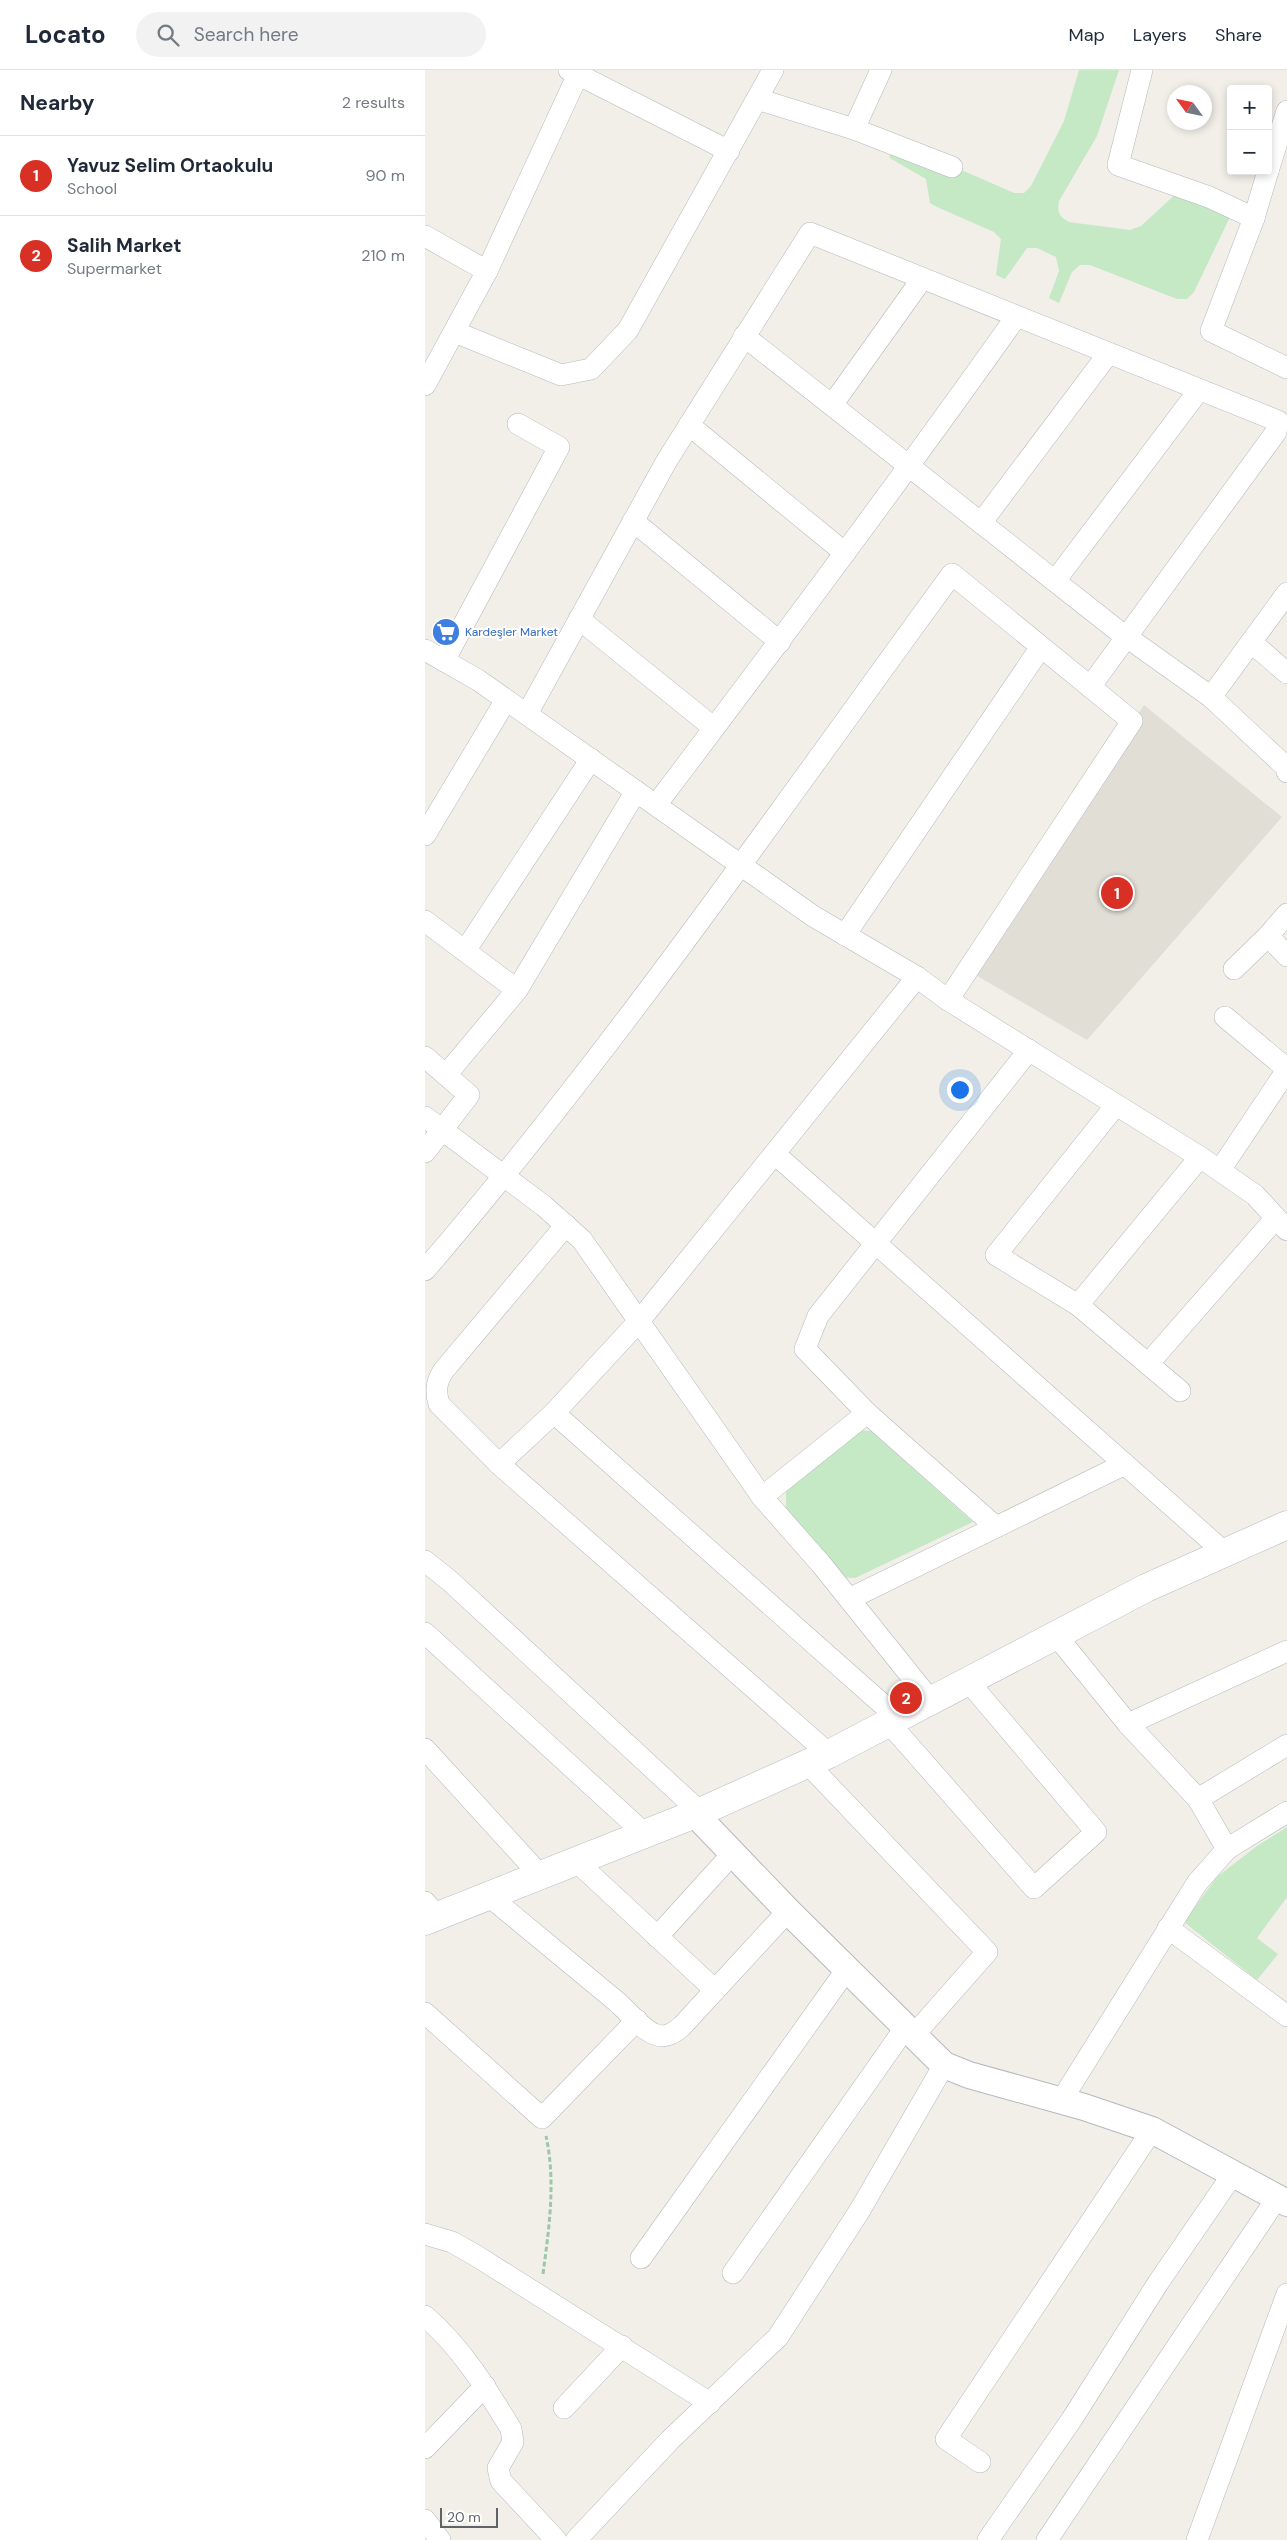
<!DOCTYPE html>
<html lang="en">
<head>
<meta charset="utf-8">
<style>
  :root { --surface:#fff; --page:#f2f2f3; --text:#1f2937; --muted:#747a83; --line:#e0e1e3; --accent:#d93025 }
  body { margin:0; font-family:"DM Sans",sans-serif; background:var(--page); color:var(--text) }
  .controls { position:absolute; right:15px; top:15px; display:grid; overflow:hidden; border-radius:5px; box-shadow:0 2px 8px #0003 }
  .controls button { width:45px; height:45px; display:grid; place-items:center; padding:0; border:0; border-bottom:1px solid var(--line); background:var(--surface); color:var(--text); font:25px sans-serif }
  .compass { position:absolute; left:742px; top:15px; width:45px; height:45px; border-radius:50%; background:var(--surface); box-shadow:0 2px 8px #0003; rotate:303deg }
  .scale { position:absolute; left:15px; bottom:12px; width:58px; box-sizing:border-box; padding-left:5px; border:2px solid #5f6368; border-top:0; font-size:14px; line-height:18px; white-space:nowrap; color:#5f6368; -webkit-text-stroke:4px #fff; paint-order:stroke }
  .you { position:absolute; left:534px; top:1019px; width:18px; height:18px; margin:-12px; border:4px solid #fff; border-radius:50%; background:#1a73e8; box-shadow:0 0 0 8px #1a73e833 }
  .badge { display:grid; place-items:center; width:32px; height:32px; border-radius:50%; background:var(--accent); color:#fff; font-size:16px; font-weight:700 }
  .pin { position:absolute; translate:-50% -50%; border:2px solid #fff; box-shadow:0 1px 5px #0006 }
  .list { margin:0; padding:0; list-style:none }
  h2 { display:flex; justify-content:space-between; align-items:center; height:65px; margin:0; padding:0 20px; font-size:21px }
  h2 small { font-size:16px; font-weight:400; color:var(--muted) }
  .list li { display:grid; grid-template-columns:32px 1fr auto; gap:15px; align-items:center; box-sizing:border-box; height:80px; padding:0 20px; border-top:1px solid var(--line) }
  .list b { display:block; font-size:19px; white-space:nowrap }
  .list p { margin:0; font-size:16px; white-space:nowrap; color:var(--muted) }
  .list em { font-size:16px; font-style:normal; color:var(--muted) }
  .icon { flex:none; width:28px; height:28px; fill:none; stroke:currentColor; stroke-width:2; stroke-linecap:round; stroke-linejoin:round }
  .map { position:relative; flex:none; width:862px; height:2470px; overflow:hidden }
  header { display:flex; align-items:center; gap:30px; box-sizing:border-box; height:70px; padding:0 25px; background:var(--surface); border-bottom:1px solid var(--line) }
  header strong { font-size:24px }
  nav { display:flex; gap:28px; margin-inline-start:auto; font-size:18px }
  .search { width:350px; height:45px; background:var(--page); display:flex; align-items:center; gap:12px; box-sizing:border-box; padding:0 18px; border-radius:28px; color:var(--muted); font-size:19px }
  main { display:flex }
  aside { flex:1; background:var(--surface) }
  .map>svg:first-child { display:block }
  .education { fill:#e1ded6 }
  .green { fill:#c5e8c5 }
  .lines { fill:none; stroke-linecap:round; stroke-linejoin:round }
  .minor-casing { stroke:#b5b8bc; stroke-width:22 }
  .tertiary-casing { stroke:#b5b8bc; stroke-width:28 }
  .secondary-casing { stroke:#b6babf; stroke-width:29 }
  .path { stroke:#9cc7a9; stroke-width:3; stroke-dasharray:5 2.5; stroke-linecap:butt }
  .minor { stroke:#fff; stroke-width:21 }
  .tertiary { stroke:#fff; stroke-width:26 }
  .secondary { stroke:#fff; stroke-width:28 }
  .labels { text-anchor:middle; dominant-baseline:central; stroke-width:4; stroke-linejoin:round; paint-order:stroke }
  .shop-label { font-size:12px; fill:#366cbe; stroke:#fff; text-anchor:start }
</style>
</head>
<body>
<header>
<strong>Locato</strong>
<div class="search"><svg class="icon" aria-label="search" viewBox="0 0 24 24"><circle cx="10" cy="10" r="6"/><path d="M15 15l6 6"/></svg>Search here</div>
<nav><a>Map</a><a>Layers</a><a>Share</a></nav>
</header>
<main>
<aside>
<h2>Nearby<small>2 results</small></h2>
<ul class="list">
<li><span class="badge">1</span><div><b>Yavuz Selim Ortaokulu</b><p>School</p></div><em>90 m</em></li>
<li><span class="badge">2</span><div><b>Salih Market</b><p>Supermarket</p></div><em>210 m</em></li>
</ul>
</aside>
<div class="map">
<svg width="862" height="2470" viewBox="0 0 862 2470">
  <rect width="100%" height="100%" fill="#f1efe8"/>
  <polygon class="education" points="719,635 857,747 662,970 542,900"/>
  <g class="green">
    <path d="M654,0H694L672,66L634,131C632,142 634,147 644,152L705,160L716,156L755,120L805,141L804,149L769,222L762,229H752L665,195H655L647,202L634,233L624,228L634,201L631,187L612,178H602L580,209L571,205L576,169L569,162L512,137L505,133L501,109L465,88L461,67L589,123H599L606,116L639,51Z"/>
    <polygon points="433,1360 446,1361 548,1452 430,1508 410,1507 361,1444 361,1420"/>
    <polygon points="862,1757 862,1827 832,1868 853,1884 832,1910 759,1852 792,1807 832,1776"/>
  </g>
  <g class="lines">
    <defs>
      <g id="minor">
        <polyline points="144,0 304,81"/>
        <polyline points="717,0 693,95 784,127 829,148"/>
        <polyline points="332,29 429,59 527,97"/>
        <polyline points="429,59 456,0"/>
        <polyline points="843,101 829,148 786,261 862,298"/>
        <polyline points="843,101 862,41"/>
        <polyline points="0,166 62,201"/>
        <polyline points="30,262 136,305 166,299 203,260 348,0"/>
        <polyline points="319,266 692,560 786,627 861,697 862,702"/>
        <polyline points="0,315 62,201 155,0"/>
        <polyline points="407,335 497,209"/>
        <polyline points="264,355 420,483"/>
        <polyline points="208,451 355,572"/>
        <polyline points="556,453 683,284"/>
        <polyline points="630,511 774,320"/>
        <polyline points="154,549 289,658"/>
        <polyline points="826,572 862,603"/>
        <polyline points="0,580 53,610 388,846 492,907 523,930 775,1087 830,1125 862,1160"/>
        <polyline points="19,591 134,377 93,354"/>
        <polyline points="786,627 862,523"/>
        <polyline points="102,644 241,392 385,163 853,351 851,362 665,617"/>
        <path d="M231,735C353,574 474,412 591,247"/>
        <polyline points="0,765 81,630"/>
        <polyline points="0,851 92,920"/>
        <polyline points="420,865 616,577"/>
        <polyline points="843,866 862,886"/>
        <polyline points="40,881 166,689"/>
        <polyline points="809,899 843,866 862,844"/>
        <polyline points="800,947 862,999"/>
        <polyline points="0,987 44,1025 0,1082"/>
        <polyline points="21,1005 92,920 211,721"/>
        <polyline points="0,1047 119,1136 157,1170 337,1427 396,1494 506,1631"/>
        <polyline points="350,1084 800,1483"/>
        <polyline points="795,1100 862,1000"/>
        <path d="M0,1200C190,979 355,739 527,504L707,651L523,930"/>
        <polyline points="653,1235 571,1185 691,1035"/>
        <polyline points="723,1294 851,1148"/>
        <polyline points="755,1321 653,1235 775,1087"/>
        <polyline points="129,1343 473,1648"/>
        <polyline points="442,1343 571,1457"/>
        <path d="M74,1394L14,1334C10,1321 11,1311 19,1300L141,1155"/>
        <polyline points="337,1427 442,1343 380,1279 393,1246 604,980"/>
        <polyline points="0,1491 25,1511 275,1742"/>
        <polyline points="424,1529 700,1394"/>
        <polyline points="0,1563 220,1764"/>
        <polyline points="630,1564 703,1654 773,1729 862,1675"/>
        <polyline points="464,1653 609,1818 671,1762 542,1610"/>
        <polyline points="703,1654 862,1581"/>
        <polyline points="0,1679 115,1805"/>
        <polyline points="404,1684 74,1394 129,1343 215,1250 492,907"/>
        <polyline points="382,1693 562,1882 489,1965"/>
        <polyline points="773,1729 802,1779"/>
        <polyline points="151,1791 290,1920"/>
        <path d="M64,1826C106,1861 149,1896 191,1931C203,1941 215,1958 229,1964C240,1969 249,1963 257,1956L363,1841"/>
        <polyline points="0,1832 12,1846"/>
        <polyline points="743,1858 862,1946"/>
        <polyline points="232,1867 309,1782"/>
        <polyline points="0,1943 117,2048 212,1950"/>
        <polyline points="636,2031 772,1813 802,1779 862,1742"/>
        <polyline points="0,2164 27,2172 50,2185 285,2333"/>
        <polyline points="216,2188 422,1899"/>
        <polyline points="308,2203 480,1958"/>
        <path d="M0,2246C37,2278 61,2318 86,2359L88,2372L73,2398L76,2411L131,2470"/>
        <polyline points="139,2338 197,2276"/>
        <polyline points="0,2378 60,2316"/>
        <polyline points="555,2392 521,2369 727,2060"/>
        <polyline points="0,2450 15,2470"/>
        <polyline points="151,2470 245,2370 353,2267 435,2140 519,1995"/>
        <polyline points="563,2470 647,2349 733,2213 808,2104"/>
        <polyline points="622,2470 852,2128"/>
        <polyline points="772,2470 862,2224"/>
      </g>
      <polyline id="tertiary" points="270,1744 363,1841 519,1995 544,2005 659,2037 727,2060 862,2133"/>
      <polyline id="secondary" points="0,1851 275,1742 404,1684 721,1518 862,1455"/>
    </defs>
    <use href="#minor" class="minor-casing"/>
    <use href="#tertiary" class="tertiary-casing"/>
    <use href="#secondary" class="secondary-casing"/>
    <path class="path" d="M118,2204C124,2158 131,2112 121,2066"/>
    <use href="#minor" class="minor"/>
    <use href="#tertiary" class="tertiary"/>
    <use href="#secondary" class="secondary"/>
  </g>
  <defs>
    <symbol id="supermarket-disc" viewBox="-11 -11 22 22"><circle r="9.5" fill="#3f7fe0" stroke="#fff"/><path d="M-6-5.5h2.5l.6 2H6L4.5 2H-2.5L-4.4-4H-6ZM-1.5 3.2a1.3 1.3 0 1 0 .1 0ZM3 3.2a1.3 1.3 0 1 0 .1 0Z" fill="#fff"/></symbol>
  </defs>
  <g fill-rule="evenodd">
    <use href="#supermarket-disc" x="5" y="546" width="32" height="32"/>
  </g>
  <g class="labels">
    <g class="shop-label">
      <text x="40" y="562">Kardeşler Market</text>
    </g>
  </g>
</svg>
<div class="controls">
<button>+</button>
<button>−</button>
</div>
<svg class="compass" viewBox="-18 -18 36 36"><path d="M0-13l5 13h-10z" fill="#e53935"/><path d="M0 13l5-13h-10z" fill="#747a83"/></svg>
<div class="scale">20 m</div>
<div class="you"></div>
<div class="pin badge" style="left:692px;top:823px">1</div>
<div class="pin badge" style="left:481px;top:1628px">2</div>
</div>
</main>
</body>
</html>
